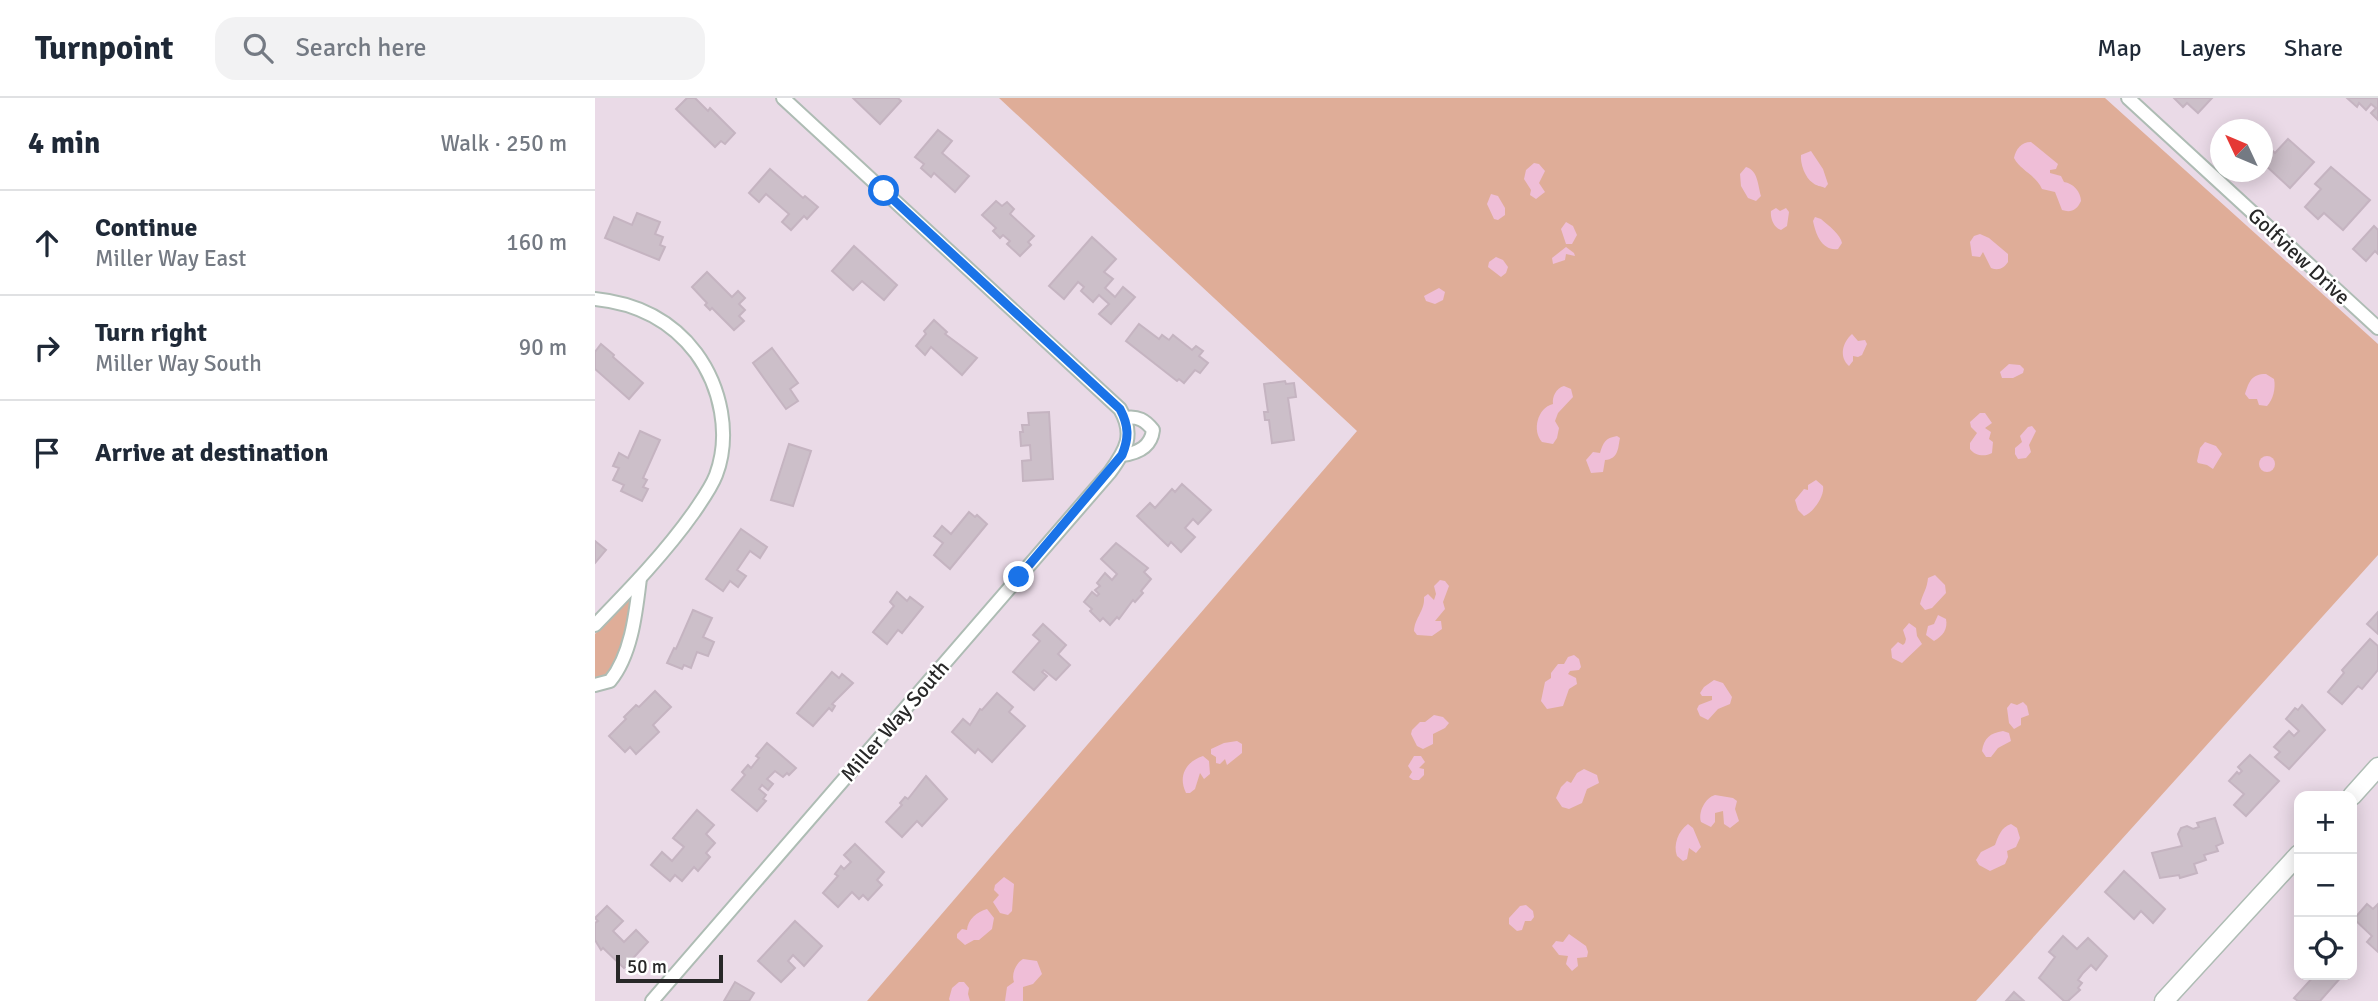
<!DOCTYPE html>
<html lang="en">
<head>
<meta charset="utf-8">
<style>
  :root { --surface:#fff; --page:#f2f2f3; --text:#1f2937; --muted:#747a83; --line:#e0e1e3 }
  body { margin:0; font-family:Signika,sans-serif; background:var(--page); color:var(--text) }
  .controls { position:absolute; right:21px; bottom:21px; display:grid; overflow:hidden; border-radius:14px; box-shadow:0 4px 18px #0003 }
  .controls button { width:63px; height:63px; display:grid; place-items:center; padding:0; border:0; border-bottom:2px solid var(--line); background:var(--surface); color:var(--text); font:35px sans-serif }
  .compass { position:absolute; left:1615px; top:21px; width:63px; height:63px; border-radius:50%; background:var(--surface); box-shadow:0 4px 18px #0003; rotate:314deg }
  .scale { position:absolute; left:21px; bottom:18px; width:107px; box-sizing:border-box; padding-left:7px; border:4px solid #282828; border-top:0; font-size:19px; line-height:24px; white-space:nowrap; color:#282828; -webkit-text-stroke:5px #fff; paint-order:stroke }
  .stop { position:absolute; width:21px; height:21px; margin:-16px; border:5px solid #1a73e8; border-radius:50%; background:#fff }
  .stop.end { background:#1a73e8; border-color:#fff; box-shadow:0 2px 7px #0008 }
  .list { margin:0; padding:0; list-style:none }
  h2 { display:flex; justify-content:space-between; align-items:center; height:91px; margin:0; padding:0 28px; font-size:30px }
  h2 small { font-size:23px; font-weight:400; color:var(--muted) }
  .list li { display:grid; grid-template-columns:46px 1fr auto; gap:21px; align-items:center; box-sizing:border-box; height:105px; padding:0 28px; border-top:2px solid var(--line) }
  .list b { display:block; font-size:26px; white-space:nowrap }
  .list p { margin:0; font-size:23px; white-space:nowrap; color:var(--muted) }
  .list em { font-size:23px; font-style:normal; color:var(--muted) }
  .icon { flex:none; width:38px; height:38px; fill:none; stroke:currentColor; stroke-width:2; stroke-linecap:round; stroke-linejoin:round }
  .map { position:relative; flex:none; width:1783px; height:903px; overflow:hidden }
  header { display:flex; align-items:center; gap:42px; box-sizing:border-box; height:98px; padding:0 35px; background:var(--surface); border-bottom:2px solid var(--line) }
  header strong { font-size:33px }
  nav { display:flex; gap:38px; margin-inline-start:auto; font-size:24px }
  .search { width:490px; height:63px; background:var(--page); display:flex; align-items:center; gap:18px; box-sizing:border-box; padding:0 24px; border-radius:21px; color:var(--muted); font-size:26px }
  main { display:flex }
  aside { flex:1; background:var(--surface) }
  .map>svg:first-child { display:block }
  .green { fill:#dfad98 }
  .sand { fill:#efbed7 }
  .building { fill:#ccbfc9; stroke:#c5b4c1; stroke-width:2 }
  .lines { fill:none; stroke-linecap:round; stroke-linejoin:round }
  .street-casing { stroke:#aebcb4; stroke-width:16 }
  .secondary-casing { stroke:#aebcb4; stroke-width:21 }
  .street { stroke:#fff; stroke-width:12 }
  .secondary { stroke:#fff; stroke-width:18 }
  .route { stroke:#1a73e8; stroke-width:9 }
  .labels { text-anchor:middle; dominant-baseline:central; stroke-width:5; stroke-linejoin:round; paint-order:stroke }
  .street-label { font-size:21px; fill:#282828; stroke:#fff }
</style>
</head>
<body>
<header>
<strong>Turnpoint</strong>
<div class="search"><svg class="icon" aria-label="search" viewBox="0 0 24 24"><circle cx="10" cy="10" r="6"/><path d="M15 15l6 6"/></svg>Search here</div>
<nav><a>Map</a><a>Layers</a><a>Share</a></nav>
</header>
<main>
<aside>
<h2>4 min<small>Walk · 250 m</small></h2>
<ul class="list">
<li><svg class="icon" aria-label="ahead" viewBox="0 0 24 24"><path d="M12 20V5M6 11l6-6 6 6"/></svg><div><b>Continue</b><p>Miller Way East</p></div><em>160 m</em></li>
<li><svg class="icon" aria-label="right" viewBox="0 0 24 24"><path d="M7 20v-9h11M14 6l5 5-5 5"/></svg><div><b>Turn right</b><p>Miller Way South</p></div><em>90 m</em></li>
<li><svg class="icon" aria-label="arrive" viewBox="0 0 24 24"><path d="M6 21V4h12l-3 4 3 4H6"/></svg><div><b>Arrive at destination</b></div></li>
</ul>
</aside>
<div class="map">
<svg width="1783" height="903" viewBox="0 0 1783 903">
  <rect width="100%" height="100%" fill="#eadae7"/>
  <g class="green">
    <polygon points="404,0 1510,0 1783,246 1783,457 1381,903 272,903 762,333"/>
    <path d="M31,503H34C37,528 26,559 11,578L0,579V536Z"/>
  </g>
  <g class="sand">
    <path d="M1436,44L1463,66L1461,71L1455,72V75L1466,78L1469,84C1478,85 1486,94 1486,103C1482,112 1476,115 1467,112L1460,94L1447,91C1441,77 1426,73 1419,60C1421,51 1426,44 1436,44Z"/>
    <path d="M1216,53L1228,71L1233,86L1230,90C1226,88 1221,88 1218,85C1210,80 1205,65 1206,57Z"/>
    <polygon points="939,65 944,66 950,73 944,85 950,94 941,101 935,97 936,92 929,81 931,72"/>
    <path d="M1151,69C1163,72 1163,88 1166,98L1161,103L1153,100L1146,88L1145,76Z"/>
    <polygon points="896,96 903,98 910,110 910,117 903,122 899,121 892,106"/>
    <path d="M1181,110L1185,113L1191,110L1194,114L1192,128L1186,132C1179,130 1175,120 1176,113Z"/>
    <path d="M1220,119L1226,121C1233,127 1246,137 1247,145L1243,151C1227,153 1221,137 1218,123Z"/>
    <polygon points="971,124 978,128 982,137 977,146 971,146 966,131"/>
    <path d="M1385,136L1394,140L1413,156V164C1409,170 1404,173 1396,170L1388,154L1385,159L1377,158L1375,144L1379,138Z"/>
    <polygon points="971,149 979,155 980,158 971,156 970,162 958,166 957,160"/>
    <polygon points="901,159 908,162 913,169 911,175 906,179 893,169 894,164"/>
    <polygon points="844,190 850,194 848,202 840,206 831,203 829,198"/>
    <path d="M1257,236L1263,243L1270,242L1272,246L1267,257L1263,259L1258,258V263L1254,268C1244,259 1247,245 1257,236Z"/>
    <polygon points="1414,266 1425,267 1429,271 1428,275 1418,280 1407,280 1405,274"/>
    <path d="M1671,276L1679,281C1681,290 1678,302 1672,308L1664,307L1662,301H1654L1650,296C1654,284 1656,276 1671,276Z"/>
    <path d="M969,288L976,291L978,299L963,315L960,323L964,330L962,340L958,346L947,344C937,333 942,310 958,306C957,299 961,290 969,288Z"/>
    <path d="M1385,315H1390L1397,325L1390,330L1396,334L1394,341L1398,344L1397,355C1390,359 1380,358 1375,351V345L1382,335L1376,329L1375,324Z"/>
    <polygon points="1433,329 1437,328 1441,333 1434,347 1436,354 1431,360 1423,361 1420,356 1420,350 1427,344 1425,338"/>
    <path d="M1022,338L1025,340C1023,349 1024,361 1010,362L1008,374L996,375L991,362L998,354L1005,355C1008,345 1010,340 1022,338Z"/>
    <polygon points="1610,344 1621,348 1627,356 1618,371 1612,367 1603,365 1602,363 1605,350"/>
    <circle cx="1672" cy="366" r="8"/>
    <path d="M1221,382L1228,388C1230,398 1218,415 1209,418L1203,412L1200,402L1209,391L1213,392V387Z"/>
    <path d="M1340,477L1350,487L1351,495L1337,510L1330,512L1325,506C1328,495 1332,491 1333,480Z"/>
    <path d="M845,482L850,483L854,488L848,504L850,511L840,523H846L847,531L837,538L822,537L819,533C820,519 830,513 829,499L833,496L839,502L841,496L839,488Z"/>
    <path d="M1343,517L1351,521C1353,531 1348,538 1339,543L1331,537L1333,528L1339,526Z"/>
    <polygon points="1314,525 1321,530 1322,538 1327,546 1307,565 1297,560 1296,551 1303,544 1308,547 1310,545 1311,541 1308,532"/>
    <polygon points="979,557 984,561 986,569 984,572 975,573 973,576 981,580 982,586 974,591 968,608 952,611 946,603 950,584 956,580 956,575 963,566 969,566 973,559"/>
    <polygon points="1119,582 1128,585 1137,599 1135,606 1123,611 1113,622 1105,618 1102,611 1104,607 1117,602 1117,598 1107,598 1105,595 1109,589"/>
    <polygon points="1428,604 1432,608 1434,617 1426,620 1426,627 1419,631 1414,625 1412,610 1416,605 1422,607"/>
    <polygon points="839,617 848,619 854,625 850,630 838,636 838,646 828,651 822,648 816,636 817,632 825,624 830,624"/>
    <path d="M1408,633L1414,635L1416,643L1403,650L1396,659H1391L1387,653C1389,640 1395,635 1408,633Z"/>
    <polygon points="642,643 647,646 647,655 632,667 630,661 625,666 621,665 621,659 616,656 616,651 629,645"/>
    <path d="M608,658L614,663L615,676L609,681L605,675L600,691L595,695H591C583,679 590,664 608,658Z"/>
    <polygon points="819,658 826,658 830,664 824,670 829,671 829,677 824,682 818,682 814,679 817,674 813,668"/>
    <polygon points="989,671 1002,677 1004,685 992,691 987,705 974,711 967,709 961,700 966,689 972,683 976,685 982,675"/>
    <path d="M1120,697L1138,700L1142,703L1140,711L1144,723L1135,730L1129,726L1128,713L1120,715V724L1116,729L1106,724C1103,714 1110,700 1120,697Z"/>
    <path d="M1093,726L1098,730L1106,749L1101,755L1094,750L1092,761L1088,763L1082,758C1078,747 1083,733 1093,726Z"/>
    <path d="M1416,726L1422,730L1425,740L1421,749L1412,753L1413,759L1410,766L1395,773L1384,767L1381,762L1386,754L1400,747C1403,739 1406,729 1416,726Z"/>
    <polygon points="409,779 419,786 417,813 413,817 405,815 398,804 404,797 399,792 400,787"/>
    <polygon points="931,807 938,813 939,819 936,823 930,823 927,832 922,833 914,826 914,820 925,808"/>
    <path d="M392,811L399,820L397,831L384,842H379L370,847L362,840V836L367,831L372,832C373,821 382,814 392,811Z"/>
    <polygon points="974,836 991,848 993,854 992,859 982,860 983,868 977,873 971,866 973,858 964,857 957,848 961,843 968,844"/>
    <path d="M428,861L442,863L447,876L438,886L428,889V903H410L412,889L419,884C416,876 421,865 428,861Z"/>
    <polygon points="364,884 369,884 374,890 373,896 375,903 355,903 354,901 357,890"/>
  </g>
  <g class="building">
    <polygon points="92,0 100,0 113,13 115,10 140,35 130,46 126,43 120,49 81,11"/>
    <polygon points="258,0 303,0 306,3 285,26"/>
    <polygon points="1579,0 1617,0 1603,15 1592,5 1588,9"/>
    <polygon points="1752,0 1783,0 1783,22 1776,15 1781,10 1776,6 1771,12 1764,5 1762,9"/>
    <polygon points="343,32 357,43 347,55 374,78 360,94 339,75 336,79 326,70 329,66 320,59"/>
    <polygon points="1693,41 1719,64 1695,90 1668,65 1668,44 1680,55"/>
    <polygon points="1736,69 1775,102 1748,132 1729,115 1723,121 1710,109 1726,91 1720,86"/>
    <polygon points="175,71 208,100 210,98 223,109 212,121 209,118 196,132 187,124 194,116 171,96 164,104 154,95"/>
    <polygon points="401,103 407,108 412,104 419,111 415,116 439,138 433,144 436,147 425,158 412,146 415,143 408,137 405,140 398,133 401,130 387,117"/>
    <polygon points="42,115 65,124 60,136 68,139 65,147 70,149 64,162 10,140 19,119 37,127"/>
    <polygon points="1779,128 1783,132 1783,156 1780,153 1771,163 1758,151"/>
    <polygon points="497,139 521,161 509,174 518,181 510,190 520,199 528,189 540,199 516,226 504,216 514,206 504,197 498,204 486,193 489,189 483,184 469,201 454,188"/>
    <polygon points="259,148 302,187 289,202 267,183 258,192 237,173"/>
    <polygon points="112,174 137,199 143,193 150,200 144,206 150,212 144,218 149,223 139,232 117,210 115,212 110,207 112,205 97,189"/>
    <polygon points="339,222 352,234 350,236 382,260 367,277 336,249 330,257 321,248 331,236 329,233"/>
    <polygon points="544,226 564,241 567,237 574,242 578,237 597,252 601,248 608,253 604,258 613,265 605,275 600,272 589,285 584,281 582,283 531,243"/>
    <polygon points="6,246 19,257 18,259 48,285 34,301 0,271 0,254"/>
    <polygon points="177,250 203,285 195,291 203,303 191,311 158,265"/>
    <polygon points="690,283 691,286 699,285 701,299 693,300 699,342 677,345 674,322 670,322 669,314 673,314 669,286"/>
    <polygon points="454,314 458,381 428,383 427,363 436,362 435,347 426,348 425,334 428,334 427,327 434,327 433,315"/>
    <polygon points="45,333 65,342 48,380 52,382 48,389 53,391 47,403 26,393 29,387 18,382 24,370 18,368 24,355 33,360"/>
    <polygon points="194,346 216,353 198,408 176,402"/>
    <polygon points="587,386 616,412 603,426 598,421 590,430 600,439 586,454 576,444 573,448 542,418 555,405 560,410 577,391 580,394"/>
    <polygon points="374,414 380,419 382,417 392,426 355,471 339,457 348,445 339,438 347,428 356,436"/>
    <polygon points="146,431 172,449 165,460 155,453 142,472 151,478 143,489 135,483 128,493 111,481"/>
    <polygon points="0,443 11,452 0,465"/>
    <polygon points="521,445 553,470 549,474 556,481 546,493 548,495 540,504 538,502 524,521 522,519 515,527 508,520 505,523 495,513 497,511 489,504 497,494 502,498 504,496 500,492 505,488 502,485 510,475 517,482 522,476 506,461"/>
    <polygon points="302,494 312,503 315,499 328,509 307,535 303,532 292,546 278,534 299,508 295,504"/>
    <polygon points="98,512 117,520 108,539 119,544 113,558 102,554 96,570 89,567 87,571 72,565 79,550 81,551"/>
    <polygon points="1783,514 1783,536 1772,526"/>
    <polygon points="448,526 471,547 463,556 475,567 461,582 449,572 447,574 452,578 439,592 418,574 445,543 438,537"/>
    <polygon points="1775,541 1783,548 1783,572 1767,591 1763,588 1747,606 1733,594 1749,575 1747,572"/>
    <polygon points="237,574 244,580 247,576 258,585 237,606 240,608 237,613 234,610 218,628 202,615"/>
    <polygon points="60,593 76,609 58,627 64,634 41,656 35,649 30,654 14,638 31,621 29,619 41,607 44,609"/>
    <polygon points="402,595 418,609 414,614 430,628 397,664 383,651 380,655 357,634 368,621 375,627 385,611 387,612"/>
    <polygon points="1707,607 1730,632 1694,671 1680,659 1685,654 1679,649 1694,633 1699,638 1704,633 1691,621 1700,610 1703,612"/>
    <polygon points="172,645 201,670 194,677 192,675 188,679 180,673 172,681 178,686 173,692 167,687 164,691 171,697 168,701 171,703 162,713 137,692 150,677 147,674 153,667 156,670 164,660 161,658"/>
    <polygon points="1655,657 1684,683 1651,718 1639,707 1649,696 1634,683 1642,674 1644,676 1647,673 1643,669"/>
    <polygon points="331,678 352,701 327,728 322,723 307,739 291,724 307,707 305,705 310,699 313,701"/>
    <polygon points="102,712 119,727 111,736 120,745 111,755 115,759 103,773 99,769 87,783 80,777 75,783 56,767 67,754 77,763 89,749 78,740"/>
    <polygon points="1620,720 1628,745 1621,748 1623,753 1609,757 1611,762 1599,766 1602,775 1585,780 1584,777 1565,780 1557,755 1587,748 1583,736 1586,730 1592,728 1598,731 1604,729 1602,725"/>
    <polygon points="260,746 289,774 282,782 287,787 273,802 268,797 264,801 257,794 243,809 228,795 243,778 240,776 246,768 249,771 256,764 249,757"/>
    <polygon points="1529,773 1570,811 1558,825 1546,813 1539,821 1510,794"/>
    <polygon points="1772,806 1778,811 1783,806 1783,854 1772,844 1777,838 1759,821"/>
    <polygon points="12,808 28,823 18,833 29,844 41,832 53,844 29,870 8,850 6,852 0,842 0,825 3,823 0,820"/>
    <polygon points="200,823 227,848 209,868 198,857 193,863 200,870 186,884 163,863"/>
    <polygon points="1468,838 1482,851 1493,840 1512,858 1501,872 1496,867 1488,875 1483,882 1487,885 1483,890 1485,892 1473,903 1469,903 1444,880 1460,859 1454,854"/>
    <polygon points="1720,877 1748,877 1725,903 1703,903 1699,900"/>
    <polygon points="140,884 159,895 154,903 129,903"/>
    <polygon points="1419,894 1429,903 1411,903"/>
  </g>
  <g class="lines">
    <defs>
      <g id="street">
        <polyline points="1533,0 1783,230"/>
        <path d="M0,201C40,205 76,222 101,255C126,289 136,337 121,377C116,390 107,402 99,414C70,455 35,491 0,527"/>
        <path d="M527,357C543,355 556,349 558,332C550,322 543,318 530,320"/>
        <path d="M0,587L15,583C37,556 41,513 45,480"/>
        <path d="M57,903L515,374C531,352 540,337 525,311L188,0"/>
      </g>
      <g id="secondary">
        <polyline points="1757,698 1783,669"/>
        <polyline points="1569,903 1704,756"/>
      </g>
    </defs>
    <use href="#street" class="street-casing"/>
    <use href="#secondary" class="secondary-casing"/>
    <use href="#street" class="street"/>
    <use href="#secondary" class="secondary"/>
  </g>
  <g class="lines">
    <path class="route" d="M289,93L525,311C534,328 534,340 527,357L424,479"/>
  </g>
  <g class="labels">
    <g class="street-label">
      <text transform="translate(1704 158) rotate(43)">Golfview Drive</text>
      <text transform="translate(300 623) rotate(-49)">Miller Way South</text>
    </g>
  </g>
</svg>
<div class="controls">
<button>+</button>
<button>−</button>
<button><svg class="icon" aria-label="locate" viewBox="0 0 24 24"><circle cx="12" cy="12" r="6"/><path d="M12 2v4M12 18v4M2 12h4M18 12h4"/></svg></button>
</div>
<svg class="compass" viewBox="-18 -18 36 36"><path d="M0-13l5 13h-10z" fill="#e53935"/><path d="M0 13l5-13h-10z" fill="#747a83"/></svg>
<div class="scale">50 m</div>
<div class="stop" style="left:289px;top:93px"></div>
<div class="stop end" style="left:424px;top:479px"></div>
</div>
</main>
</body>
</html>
